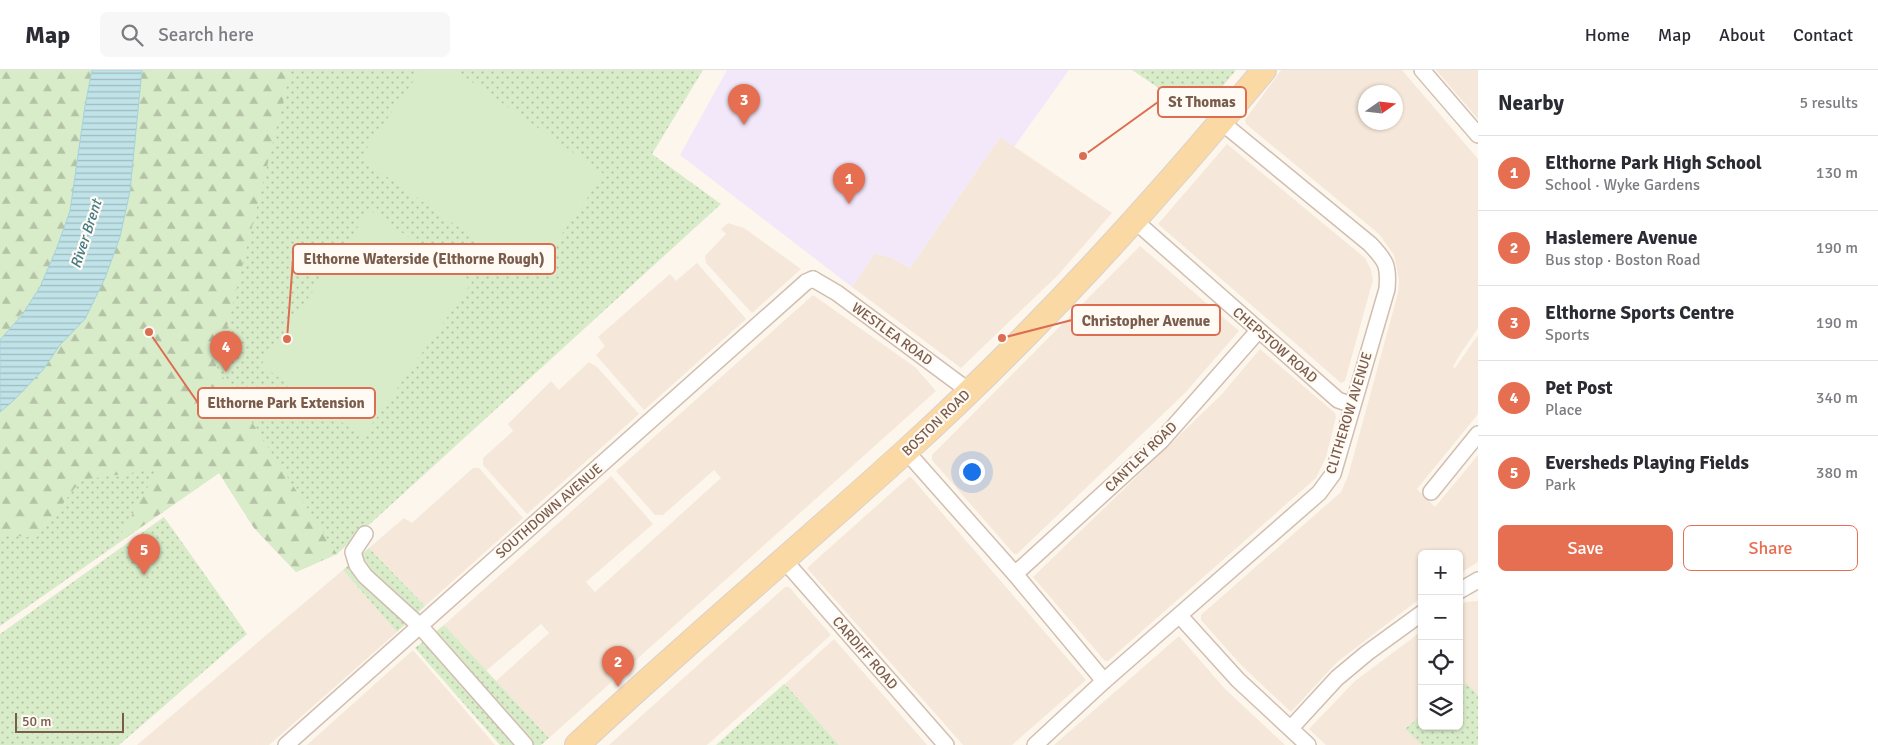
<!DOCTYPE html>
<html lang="en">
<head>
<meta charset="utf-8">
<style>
  :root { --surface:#fff; --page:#f7f7f7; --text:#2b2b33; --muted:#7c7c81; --line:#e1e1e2; --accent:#e76f51 }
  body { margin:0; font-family:Signika,sans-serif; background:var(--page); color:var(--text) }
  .controls { position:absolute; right:15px; bottom:15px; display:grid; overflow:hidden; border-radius:8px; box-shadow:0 1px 4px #0004 }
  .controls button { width:45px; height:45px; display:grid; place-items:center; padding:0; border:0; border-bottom:1px solid var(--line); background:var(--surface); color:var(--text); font:25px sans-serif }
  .compass { position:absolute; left:1358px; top:15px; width:45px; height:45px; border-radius:50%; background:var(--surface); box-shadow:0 1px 4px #0004; rotate:76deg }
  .scale { position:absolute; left:15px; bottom:12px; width:109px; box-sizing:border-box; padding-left:5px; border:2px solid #7a5c4d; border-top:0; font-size:14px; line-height:18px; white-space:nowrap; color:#7a5c4d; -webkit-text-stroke:4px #fffaf3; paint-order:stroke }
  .you { position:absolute; left:971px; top:401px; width:18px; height:18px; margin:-12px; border:4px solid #fff; border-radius:50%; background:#1a73e8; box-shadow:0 0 0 8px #1a73e833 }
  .badge { display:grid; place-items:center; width:32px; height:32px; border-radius:50%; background:var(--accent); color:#fff; font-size:16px; font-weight:700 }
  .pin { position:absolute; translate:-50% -41px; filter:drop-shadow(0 1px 2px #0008) }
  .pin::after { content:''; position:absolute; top:26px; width:18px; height:15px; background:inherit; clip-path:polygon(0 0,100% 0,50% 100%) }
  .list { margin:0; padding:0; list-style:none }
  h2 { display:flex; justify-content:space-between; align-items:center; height:65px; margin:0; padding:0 20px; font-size:21px }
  h2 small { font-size:16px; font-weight:400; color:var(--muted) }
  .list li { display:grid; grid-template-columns:32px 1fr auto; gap:15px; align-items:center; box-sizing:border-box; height:75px; padding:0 20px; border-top:1px solid var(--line) }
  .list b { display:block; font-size:19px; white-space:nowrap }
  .list p { margin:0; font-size:16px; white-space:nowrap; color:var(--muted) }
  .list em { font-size:16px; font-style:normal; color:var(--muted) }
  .actions { display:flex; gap:10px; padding:15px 20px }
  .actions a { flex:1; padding:11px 0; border:1px solid var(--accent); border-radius:8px; text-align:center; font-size:18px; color:var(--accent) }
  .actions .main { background:var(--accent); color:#fff }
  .icon { flex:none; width:28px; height:28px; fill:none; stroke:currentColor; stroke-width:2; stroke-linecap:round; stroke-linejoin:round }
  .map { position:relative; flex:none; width:1478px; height:675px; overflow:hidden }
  header { display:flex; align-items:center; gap:30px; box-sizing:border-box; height:70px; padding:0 25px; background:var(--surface); border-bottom:1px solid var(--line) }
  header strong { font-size:24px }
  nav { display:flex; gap:28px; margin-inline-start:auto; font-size:18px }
  .search { width:350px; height:45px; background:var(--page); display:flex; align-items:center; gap:12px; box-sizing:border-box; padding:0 18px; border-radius:8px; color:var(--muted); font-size:19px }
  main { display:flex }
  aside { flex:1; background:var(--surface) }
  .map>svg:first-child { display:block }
  .residential { fill:#f5e8da; fill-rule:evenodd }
  .education { fill:#f3e8fa }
  .green { fill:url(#green-dots) }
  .forest { fill:url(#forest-firs) }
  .pitch { fill:#d8ecc9 }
  .water { fill:url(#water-rules); stroke:#a5d3da }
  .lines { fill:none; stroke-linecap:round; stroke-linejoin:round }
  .minor-casing { stroke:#d1beb0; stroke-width:18 }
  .primary-casing { stroke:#dad1cd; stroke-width:26 }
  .minor { stroke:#fff; stroke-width:15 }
  .primary { stroke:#fbd9a5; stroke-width:24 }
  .labels { text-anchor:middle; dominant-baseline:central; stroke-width:4.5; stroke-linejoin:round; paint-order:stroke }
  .street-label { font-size:14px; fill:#7a5c4d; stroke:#fffaf3 }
  .water-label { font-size:15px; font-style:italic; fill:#437c86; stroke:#fffaf3 }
  .leader { fill:none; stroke:#dc6d51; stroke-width:2 }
  .callout-dot { fill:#dc6d51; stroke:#fffaf3; stroke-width:2 }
  .callout { fill:#fffaf3; stroke:#dc6d51; stroke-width:2 }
  .callout-label { font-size:15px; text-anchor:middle; font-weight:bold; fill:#7a5c4d }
</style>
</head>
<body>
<header>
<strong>Map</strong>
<div class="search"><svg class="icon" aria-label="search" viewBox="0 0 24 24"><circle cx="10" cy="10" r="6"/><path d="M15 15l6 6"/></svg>Search here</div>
<nav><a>Home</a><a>Map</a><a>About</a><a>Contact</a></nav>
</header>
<main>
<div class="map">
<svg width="1478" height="675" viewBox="0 0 1478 675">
  <defs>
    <pattern id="green-dots" width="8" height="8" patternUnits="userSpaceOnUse" patternTransform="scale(1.25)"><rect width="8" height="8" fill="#d8ecc9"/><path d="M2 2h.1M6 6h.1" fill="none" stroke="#b4c2a5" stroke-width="1.8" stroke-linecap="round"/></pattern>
    <pattern id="forest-firs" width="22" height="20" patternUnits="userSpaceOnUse" patternTransform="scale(1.25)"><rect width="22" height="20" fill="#d8ecc9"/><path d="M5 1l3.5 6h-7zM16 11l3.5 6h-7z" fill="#b4c2a5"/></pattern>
    <pattern id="water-rules" width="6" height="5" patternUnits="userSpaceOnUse" patternTransform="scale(1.25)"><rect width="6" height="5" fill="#bfe3e8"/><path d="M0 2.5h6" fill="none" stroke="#a0bbbe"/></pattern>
  </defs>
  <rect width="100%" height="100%" fill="#fdf6ec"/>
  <g class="residential">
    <path d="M1281,0H1402L1478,89V258L1459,286L1453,297L1455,298L1478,265V344L1417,419L1435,437L1478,385V492L1459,504V484H1422V527L1336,593L1291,642L1242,596L1201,550V545L1341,422L1348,406L1398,223L1399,210L1394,185L1379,164L1246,54L1245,50ZM1366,22H1396V52H1366Z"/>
    <polygon points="1436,0 1478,0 1478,49"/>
    <polygon points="1000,67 1112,143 1058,205 961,298 852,217 875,183 892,188 910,198"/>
    <polygon points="1227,74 1365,188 1371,200 1373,210 1345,311 1341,313 1158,154"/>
    <polygon points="728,153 744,158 801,199 752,243 706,193 705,186 726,164 721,159"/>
    <polygon points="1140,176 1239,261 1185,323 1017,484 1014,484 932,390 932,385"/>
    <polygon points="697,193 746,249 644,340 596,285 605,276 598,267 670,204 676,211"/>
    <polygon points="813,225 915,297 936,321 549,668 496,611 549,563 541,554 486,601 444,555 611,406 653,454 586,512 595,522 721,408 714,400 663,445 655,445 616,401"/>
    <polygon points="1260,279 1335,343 1336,347 1326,387 1316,408 1108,591 1105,591 1033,507 1222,324"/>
    <polygon points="589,292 597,297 639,344 527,444 483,395 483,388 513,361 508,354 551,311 559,320"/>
    <polygon points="473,398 479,398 523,448 425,536 369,478 404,448 412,453"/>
    <polygon points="909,407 911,407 1086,610 1012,675 963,675 807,498"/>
    <polygon points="343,500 397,562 269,675 137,675"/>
    <polygon points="785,517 789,517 831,565 707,675 609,675"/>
    <polygon points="1478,531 1478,675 1326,675 1309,659 1355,611 1422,561 1422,656 1459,656 1459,535 1466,532"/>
    <polygon points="1179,566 1225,619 1285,675 1054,675"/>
    <polygon points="834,569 927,675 839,675 785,614"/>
    <polygon points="413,580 495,675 307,675"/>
  </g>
  <polygon class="education" points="727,0 1069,0 1014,77 1000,67 910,198 892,188 875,183 852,217 680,85"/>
  <g class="green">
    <polygon points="114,0 703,0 652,84 721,134 337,484 296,502 254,458 219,403 0,556 0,72 102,115"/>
    <polygon points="1132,0 1236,0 1199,45"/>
    <polygon points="164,447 247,564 119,675 0,675 0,564"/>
    <polygon points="369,478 425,536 397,562 343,500"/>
    <polygon points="444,555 549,668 541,675 500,675 415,578"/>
    <polygon points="1466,613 1478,625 1478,675 1422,675 1405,659 1422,645 1422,656 1459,656 1459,618"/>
    <polygon points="785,614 839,675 716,675 784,614"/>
  </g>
  <g class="forest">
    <path d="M0,0H92C82,46 80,94 70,140C68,148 64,157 61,165C47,208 30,236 0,270Z"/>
    <polygon points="142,0 291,0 217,298 337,484 296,502 254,458 219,403 115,475 158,399 81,410 36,468 0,464 0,342 12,332 43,300 60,275 85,249 105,208 120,167 130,121"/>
  </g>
  <g class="pitch">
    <polygon points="421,0 455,0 604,104 531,208 360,88"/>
    <polygon points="370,140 472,212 363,367 261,295"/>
  </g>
  <polygon class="water" points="92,0 142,0 130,121 120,167 105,208 85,249 60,275 43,300 12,332 0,342 0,270 22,245 40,217 56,180 70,141 85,36"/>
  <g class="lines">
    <defs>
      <g id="minor">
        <polyline points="1422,0 1478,65"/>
        <polyline points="1134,150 1338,330 1352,335"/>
        <polyline points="813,209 837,223 969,321"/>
        <polyline points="906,381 1015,504 1104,611"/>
        <polyline points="1431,422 1478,364"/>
        <polyline points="365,464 353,482 357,495 365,506 420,556 525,675"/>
        <polyline points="784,490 946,675"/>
        <polyline points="1015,504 1161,371 1258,261"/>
        <polyline points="1459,521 1478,510"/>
        <polyline points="1180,546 1238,610 1308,675"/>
        <polyline points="1291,658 1337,608 1367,583 1422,543"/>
        <polyline points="286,675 806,212 813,209"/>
        <path d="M1035,675L1104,611L1319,423L1333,404L1387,219C1389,195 1386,191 1370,174L1220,51"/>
      </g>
      <path id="primary" d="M577,675C685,574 797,480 906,381C1035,264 1153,134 1264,0"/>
    </defs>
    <use href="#minor" class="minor-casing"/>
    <use href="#primary" class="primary-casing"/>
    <use href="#minor" class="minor"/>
    <use href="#primary" class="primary"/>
  </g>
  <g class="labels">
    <g class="street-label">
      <text transform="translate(892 264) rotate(36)">WESTLEA ROAD</text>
      <text transform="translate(1275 275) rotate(41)">CHEPSTOW ROAD</text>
      <text transform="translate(1349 343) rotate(-73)">CLITHEROW AVENUE</text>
      <text transform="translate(936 353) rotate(-44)">BOSTON ROAD</text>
      <text transform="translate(1141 387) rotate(-44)">CANTLEY ROAD</text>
      <text transform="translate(549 441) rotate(-41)">SOUTHDOWN AVENUE</text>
      <text transform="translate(865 583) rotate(49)">CARDIFF ROAD</text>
    </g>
    <g class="water-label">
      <text transform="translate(86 164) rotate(-72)">River Brent</text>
    </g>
  </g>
  <path class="leader" d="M1083 86L1158 32M287 269L293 189M1002 268L1072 250M149 262L198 333"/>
  <g class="callout-dot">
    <circle cx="1083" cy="86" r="5"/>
    <circle cx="287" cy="269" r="5"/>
    <circle cx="1002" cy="268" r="5"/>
    <circle cx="149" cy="262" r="5"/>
  </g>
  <g class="callout">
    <rect x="1158" y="17" width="88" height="30" rx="5"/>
    <rect x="293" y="174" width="262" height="30" rx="5"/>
    <rect x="1072" y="235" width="148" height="30" rx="5"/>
    <rect x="198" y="318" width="177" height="30" rx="5"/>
  </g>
  <g class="callout-label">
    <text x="1202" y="37">St Thomas</text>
    <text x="424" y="194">Elthorne Waterside (Elthorne Rough)</text>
    <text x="1146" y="256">Christopher Avenue</text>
    <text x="286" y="338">Elthorne Park Extension</text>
  </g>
</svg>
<div class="controls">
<button>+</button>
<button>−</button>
<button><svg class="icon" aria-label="locate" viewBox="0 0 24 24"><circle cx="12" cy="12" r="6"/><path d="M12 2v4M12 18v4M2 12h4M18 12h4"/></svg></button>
<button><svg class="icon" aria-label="layers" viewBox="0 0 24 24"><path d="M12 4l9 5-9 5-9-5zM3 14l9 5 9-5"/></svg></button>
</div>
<svg class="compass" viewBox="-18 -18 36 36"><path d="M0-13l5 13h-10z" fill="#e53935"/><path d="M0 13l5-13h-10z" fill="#7c7c81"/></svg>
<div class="scale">50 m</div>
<div class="you"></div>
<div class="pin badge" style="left:849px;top:134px">1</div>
<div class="pin badge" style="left:618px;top:617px">2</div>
<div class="pin badge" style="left:744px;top:55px">3</div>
<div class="pin badge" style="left:226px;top:302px">4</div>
<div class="pin badge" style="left:144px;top:505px">5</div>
</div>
<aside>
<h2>Nearby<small>5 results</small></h2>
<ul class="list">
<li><span class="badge">1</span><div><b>Elthorne Park High School</b><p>School · Wyke Gardens</p></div><em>130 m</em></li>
<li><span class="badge">2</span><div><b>Haslemere Avenue</b><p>Bus stop · Boston Road</p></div><em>190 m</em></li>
<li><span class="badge">3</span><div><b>Elthorne Sports Centre</b><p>Sports</p></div><em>190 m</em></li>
<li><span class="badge">4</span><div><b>Pet Post</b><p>Place</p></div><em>340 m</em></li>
<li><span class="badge">5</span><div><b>Eversheds Playing Fields</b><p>Park</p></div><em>380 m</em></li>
</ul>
<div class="actions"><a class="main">Save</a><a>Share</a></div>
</aside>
</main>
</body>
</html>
